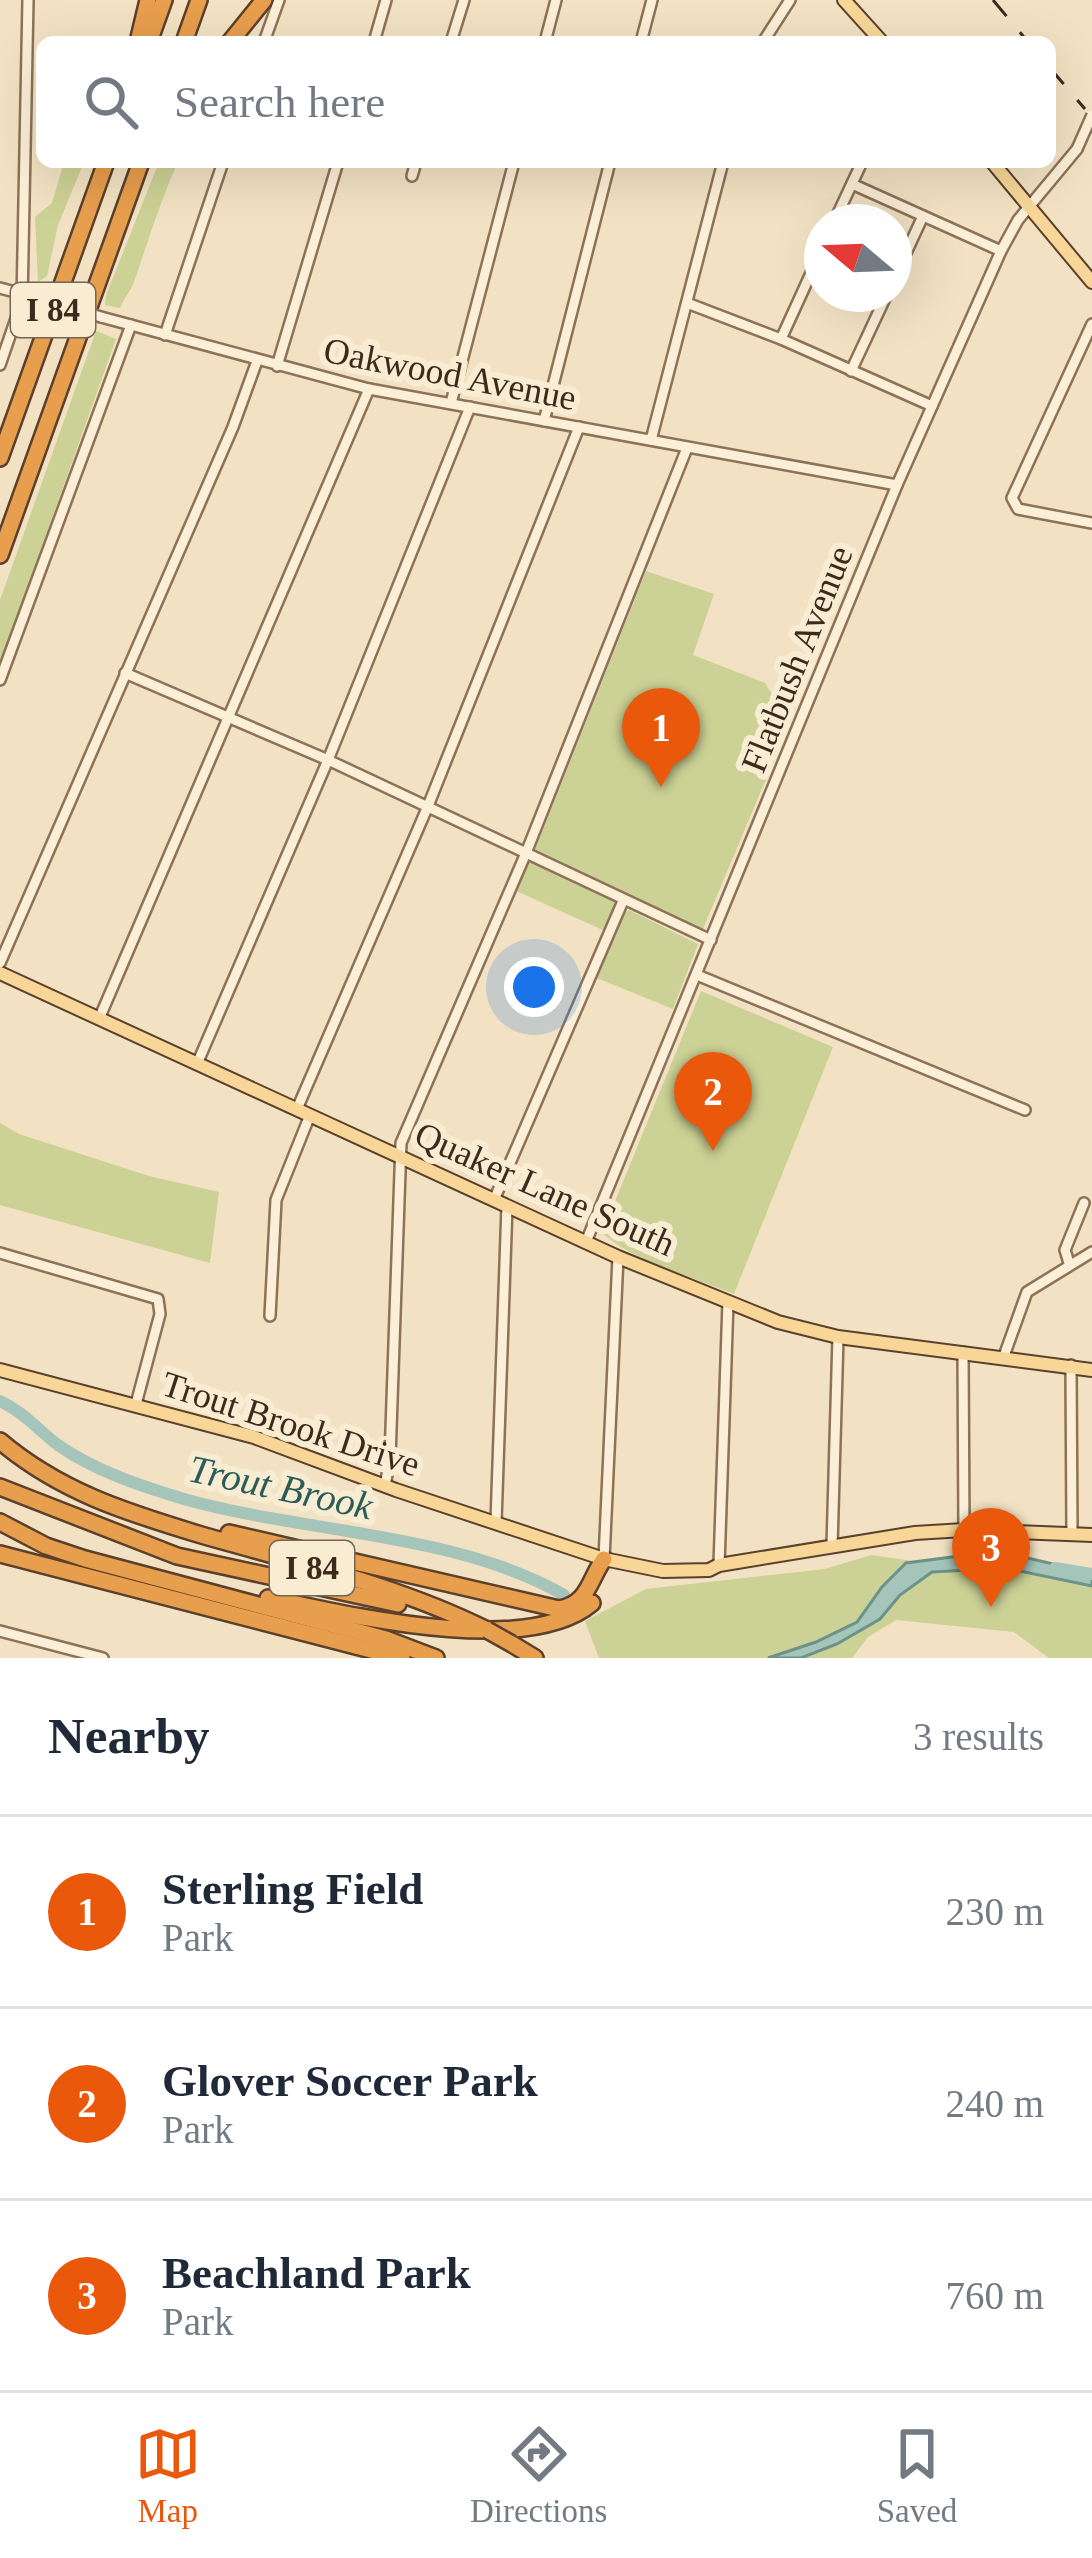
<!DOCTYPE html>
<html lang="en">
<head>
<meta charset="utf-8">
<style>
  :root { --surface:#fff; --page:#f6f6f7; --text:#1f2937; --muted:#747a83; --line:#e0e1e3; --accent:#ea580c }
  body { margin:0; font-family:"Times New Roman",serif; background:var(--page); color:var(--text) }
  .compass { position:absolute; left:804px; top:204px; width:108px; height:108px; border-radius:50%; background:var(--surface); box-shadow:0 12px 48px #0002; rotate:289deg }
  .you { position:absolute; left:534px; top:987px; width:42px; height:42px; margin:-30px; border:9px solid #fff; border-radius:50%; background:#1a73e8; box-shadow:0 0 0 18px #1a73e833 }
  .badge { display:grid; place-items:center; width:78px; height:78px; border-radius:50%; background:var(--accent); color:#fff; font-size:39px; font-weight:700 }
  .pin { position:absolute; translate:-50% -99px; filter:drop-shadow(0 3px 6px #0008) }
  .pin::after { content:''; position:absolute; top:63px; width:42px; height:36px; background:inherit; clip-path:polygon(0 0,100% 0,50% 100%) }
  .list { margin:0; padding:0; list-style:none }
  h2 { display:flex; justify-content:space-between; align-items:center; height:156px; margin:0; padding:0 48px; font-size:51px }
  h2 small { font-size:39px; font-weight:400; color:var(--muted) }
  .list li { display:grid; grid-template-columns:78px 1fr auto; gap:36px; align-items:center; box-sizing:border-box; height:192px; padding:0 48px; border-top:3px solid var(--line) }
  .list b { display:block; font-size:45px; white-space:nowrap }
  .list p { margin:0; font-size:39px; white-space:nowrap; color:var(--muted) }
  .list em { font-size:39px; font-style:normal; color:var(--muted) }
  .icon { flex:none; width:66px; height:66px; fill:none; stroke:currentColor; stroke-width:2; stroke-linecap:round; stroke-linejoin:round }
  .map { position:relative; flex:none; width:1092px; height:1658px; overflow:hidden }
  .search { position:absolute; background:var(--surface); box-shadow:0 12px 48px #0002; left:36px; right:36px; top:36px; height:132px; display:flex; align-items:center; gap:30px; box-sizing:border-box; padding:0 42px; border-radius:18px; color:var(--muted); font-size:45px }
  .sheet { height:732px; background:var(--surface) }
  nav { display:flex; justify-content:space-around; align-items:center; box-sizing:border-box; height:168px; border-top:3px solid var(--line); background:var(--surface); font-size:33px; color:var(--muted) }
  nav a { display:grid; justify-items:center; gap:6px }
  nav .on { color:var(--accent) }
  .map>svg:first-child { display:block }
  .green { fill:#ccd195 }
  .water { fill:#a5c4ba; stroke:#6b9388; stroke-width:3 }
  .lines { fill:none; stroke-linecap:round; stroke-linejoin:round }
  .river { stroke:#a5c4ba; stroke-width:12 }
  .minor-casing { stroke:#8d7258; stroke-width:14 }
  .major-casing { stroke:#5b402c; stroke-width:16 }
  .highway-casing { stroke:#5b402c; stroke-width:20 }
  .minor { stroke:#fbefd7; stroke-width:9 }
  .major { stroke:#f7d698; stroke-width:12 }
  .highway { stroke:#e79e4d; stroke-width:15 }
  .rail { stroke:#3c2b1d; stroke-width:3; stroke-dasharray:21 21; stroke-linecap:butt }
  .minor-bridge-casing { stroke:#8d7258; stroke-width:14; stroke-linecap:butt }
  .highway-bridge-casing { stroke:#5b402c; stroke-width:20; stroke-linecap:butt }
  .minor-bridge { stroke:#fbefd7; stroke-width:9 }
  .highway-bridge { stroke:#e79e4d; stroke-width:15 }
  .labels { text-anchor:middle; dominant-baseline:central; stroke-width:12; stroke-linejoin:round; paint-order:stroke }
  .shield { fill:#f8ecd3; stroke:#746554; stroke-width:3 }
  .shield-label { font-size:33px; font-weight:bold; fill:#3c2b1d }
  .street-label { font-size:36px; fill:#3c2b1d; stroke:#f8ecd3 }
  .water-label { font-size:39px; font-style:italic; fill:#2b5d58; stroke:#f8ecd3 }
</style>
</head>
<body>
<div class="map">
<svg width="1092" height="1658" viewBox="0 0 1092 1658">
  <rect width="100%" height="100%" fill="#f2e2c3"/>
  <g class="green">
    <polygon points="64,162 84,162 58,225 47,276 38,282 35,217 52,203"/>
    <path d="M159,162H178C160,202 148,241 134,282C131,291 124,298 120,308L105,305L106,295Z"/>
    <polygon points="96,331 116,339 0,664 0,600"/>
    <polygon points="646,571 714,594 693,655 765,683 790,722 703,929 534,852"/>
    <polygon points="533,861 614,899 616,905 605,931 514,890 525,864"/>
    <polygon points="629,910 698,944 673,1009 594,977 623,913"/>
    <path d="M701,991L833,1047L734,1294C690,1276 635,1262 602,1233Z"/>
    <polygon points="0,1123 19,1134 149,1176 219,1192 210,1263 0,1205"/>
    <polygon points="964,1554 1092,1570 1092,1658 1049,1658 1014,1632 896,1620 868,1637 852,1658 599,1658 585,1621 646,1589 825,1569 871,1555 913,1561"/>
  </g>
  <polygon class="water" points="998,1551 1092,1573 1092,1586 1005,1568 932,1572 900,1595 880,1619 837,1644 801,1658 768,1658 816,1642 857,1622 882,1587 906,1563"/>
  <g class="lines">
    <g class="river">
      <path d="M0,1401C24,1412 38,1430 58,1445C95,1471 141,1486 184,1499C304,1533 458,1533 564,1595"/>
      <polyline points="1055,1568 1092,1574"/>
    </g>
    <defs>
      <g id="minor">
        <polyline points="264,42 279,0"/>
        <polyline points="374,42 386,0"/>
        <polyline points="451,42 464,0"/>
        <polyline points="545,42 556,0"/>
        <polyline points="641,42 652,0"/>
        <polyline points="763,42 790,0"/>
        <polyline points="412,176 416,162"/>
        <polyline points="852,184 1001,251"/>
        <polyline points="834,222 862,162"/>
        <polyline points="894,279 923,216"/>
        <polyline points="0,288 41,299"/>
        <polyline points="687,303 781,339 932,406"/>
        <polyline points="101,317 369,389 897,485"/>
        <polyline points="1092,324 1012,498 1018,509 1092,523"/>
        <polyline points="165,335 223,162"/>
        <polyline points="781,339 822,249"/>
        <polyline points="0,365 22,301 28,0"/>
        <polyline points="277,366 338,162"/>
        <polyline points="851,371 887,294"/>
        <polyline points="451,403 514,162"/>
        <polyline points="544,421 610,162"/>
        <polyline points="651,440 723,162"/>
        <polyline points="125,673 328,760 711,940"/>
        <polyline points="0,680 131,325"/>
        <polyline points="0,963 233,427 257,361"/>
        <polyline points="697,975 1025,1110"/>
        <polyline points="99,1019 369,389"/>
        <polyline points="197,1064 328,760 470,407"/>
        <polyline points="297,1109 428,806 579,427"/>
        <polyline points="494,1200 623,901"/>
        <polyline points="586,1242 897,485 1001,251 1018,220 1077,149"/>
        <polyline points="0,1253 158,1299 160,1314 136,1404"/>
        <polyline points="1069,1263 1065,1250 1084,1203"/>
        <polyline points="270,1316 276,1200 310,1115"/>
        <polyline points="963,1352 964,1530"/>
        <polyline points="1004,1356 1027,1292 1092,1252"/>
        <polyline points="1071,1365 1072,1534"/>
        <polyline points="385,1486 390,1458 401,1143 526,853 687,448"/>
        <polyline points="496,1522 507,1206"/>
        <polyline points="832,1546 838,1337"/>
        <polyline points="604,1559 618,1257"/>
        <polyline points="719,1565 728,1302"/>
        <polyline points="0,1631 103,1658"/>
      </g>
      <g id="major">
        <polyline points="844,0 882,42"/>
        <polyline points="992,162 1092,282"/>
        <polyline points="0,973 618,1257 778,1322 838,1337 1092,1370"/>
        <polyline points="0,1370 254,1437 396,1490 604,1559 663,1571 709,1570 719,1565 915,1533 964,1530 1092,1535"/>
      </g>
      <g id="highway">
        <polyline points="138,42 148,0"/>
        <polyline points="149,42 164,0"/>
        <polyline points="184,42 199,0"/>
        <polyline points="230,42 264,0"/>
        <polyline points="0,458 106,162"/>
        <polyline points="0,555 141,162"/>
        <path d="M0,1441C59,1491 125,1512 198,1534C295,1562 397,1585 487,1630"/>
        <polyline points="0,1487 177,1556 398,1604"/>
        <polyline points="0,1522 46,1546 85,1559 386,1639 436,1658"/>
        <path d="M229,1533L559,1609C589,1604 589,1579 604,1559"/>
        <polyline points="0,1554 402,1658"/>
        <path d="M268,1598C349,1615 527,1658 592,1603"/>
        <polyline points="512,1644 535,1658"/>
      </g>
    </defs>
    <use href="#minor" class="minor-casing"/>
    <use href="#major" class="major-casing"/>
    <use href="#highway" class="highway-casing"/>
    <use href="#minor" class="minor"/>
    <use href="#major" class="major"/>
    <use href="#highway" class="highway"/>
    <g class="rail">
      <polyline points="993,0 1028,42"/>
      <polyline points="1050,68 1085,109"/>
    </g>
    <defs>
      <g id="minor-bridge">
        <polyline points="1077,149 1092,115"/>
        <polyline points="41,299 101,317"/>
      </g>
      <polyline id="highway-bridge" points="487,1630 512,1644"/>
    </defs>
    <use href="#minor-bridge" class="minor-bridge-casing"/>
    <use href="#highway-bridge" class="highway-bridge-casing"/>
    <use href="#minor-bridge" class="minor-bridge"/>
    <use href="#highway-bridge" class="highway-bridge"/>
  </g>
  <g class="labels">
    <g class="shield">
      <rect x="11" y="283" width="84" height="54" rx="9"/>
      <rect x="270" y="1541" width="84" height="54" rx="9"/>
    </g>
    <g class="shield-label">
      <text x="53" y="310">I 84</text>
      <text x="312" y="1568">I 84</text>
    </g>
    <g class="street-label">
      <text transform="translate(450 374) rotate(11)">Oakwood Avenue</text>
      <text transform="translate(797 659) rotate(-68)">Flatbush Avenue</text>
      <text transform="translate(545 1189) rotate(24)">Quaker Lane South</text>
      <text transform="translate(291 1424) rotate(18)">Trout Brook Drive</text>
    </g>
    <g class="water-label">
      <text transform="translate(281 1487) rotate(12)">Trout Brook</text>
    </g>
  </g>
</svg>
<svg class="compass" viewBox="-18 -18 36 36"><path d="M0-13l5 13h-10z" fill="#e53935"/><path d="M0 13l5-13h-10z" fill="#747a83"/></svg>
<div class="you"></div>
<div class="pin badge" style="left:661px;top:787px">1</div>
<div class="pin badge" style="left:713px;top:1151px">2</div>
<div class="pin badge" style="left:991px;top:1607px">3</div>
<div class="search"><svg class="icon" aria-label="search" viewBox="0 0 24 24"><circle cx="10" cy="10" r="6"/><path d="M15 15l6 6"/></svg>Search here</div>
</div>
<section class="sheet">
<h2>Nearby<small>3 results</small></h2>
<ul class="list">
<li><span class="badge">1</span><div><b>Sterling Field</b><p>Park</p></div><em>230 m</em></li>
<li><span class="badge">2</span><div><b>Glover Soccer Park</b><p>Park</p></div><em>240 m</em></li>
<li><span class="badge">3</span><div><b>Beachland Park</b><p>Park</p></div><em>760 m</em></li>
</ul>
</section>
<nav>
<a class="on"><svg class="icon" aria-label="map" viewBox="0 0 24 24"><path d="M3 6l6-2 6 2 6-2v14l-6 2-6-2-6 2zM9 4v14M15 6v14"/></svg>Map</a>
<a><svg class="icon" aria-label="directions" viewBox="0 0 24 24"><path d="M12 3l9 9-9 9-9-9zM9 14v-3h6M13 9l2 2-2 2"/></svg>Directions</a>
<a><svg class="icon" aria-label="saved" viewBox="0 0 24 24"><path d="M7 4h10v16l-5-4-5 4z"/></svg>Saved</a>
</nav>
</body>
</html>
